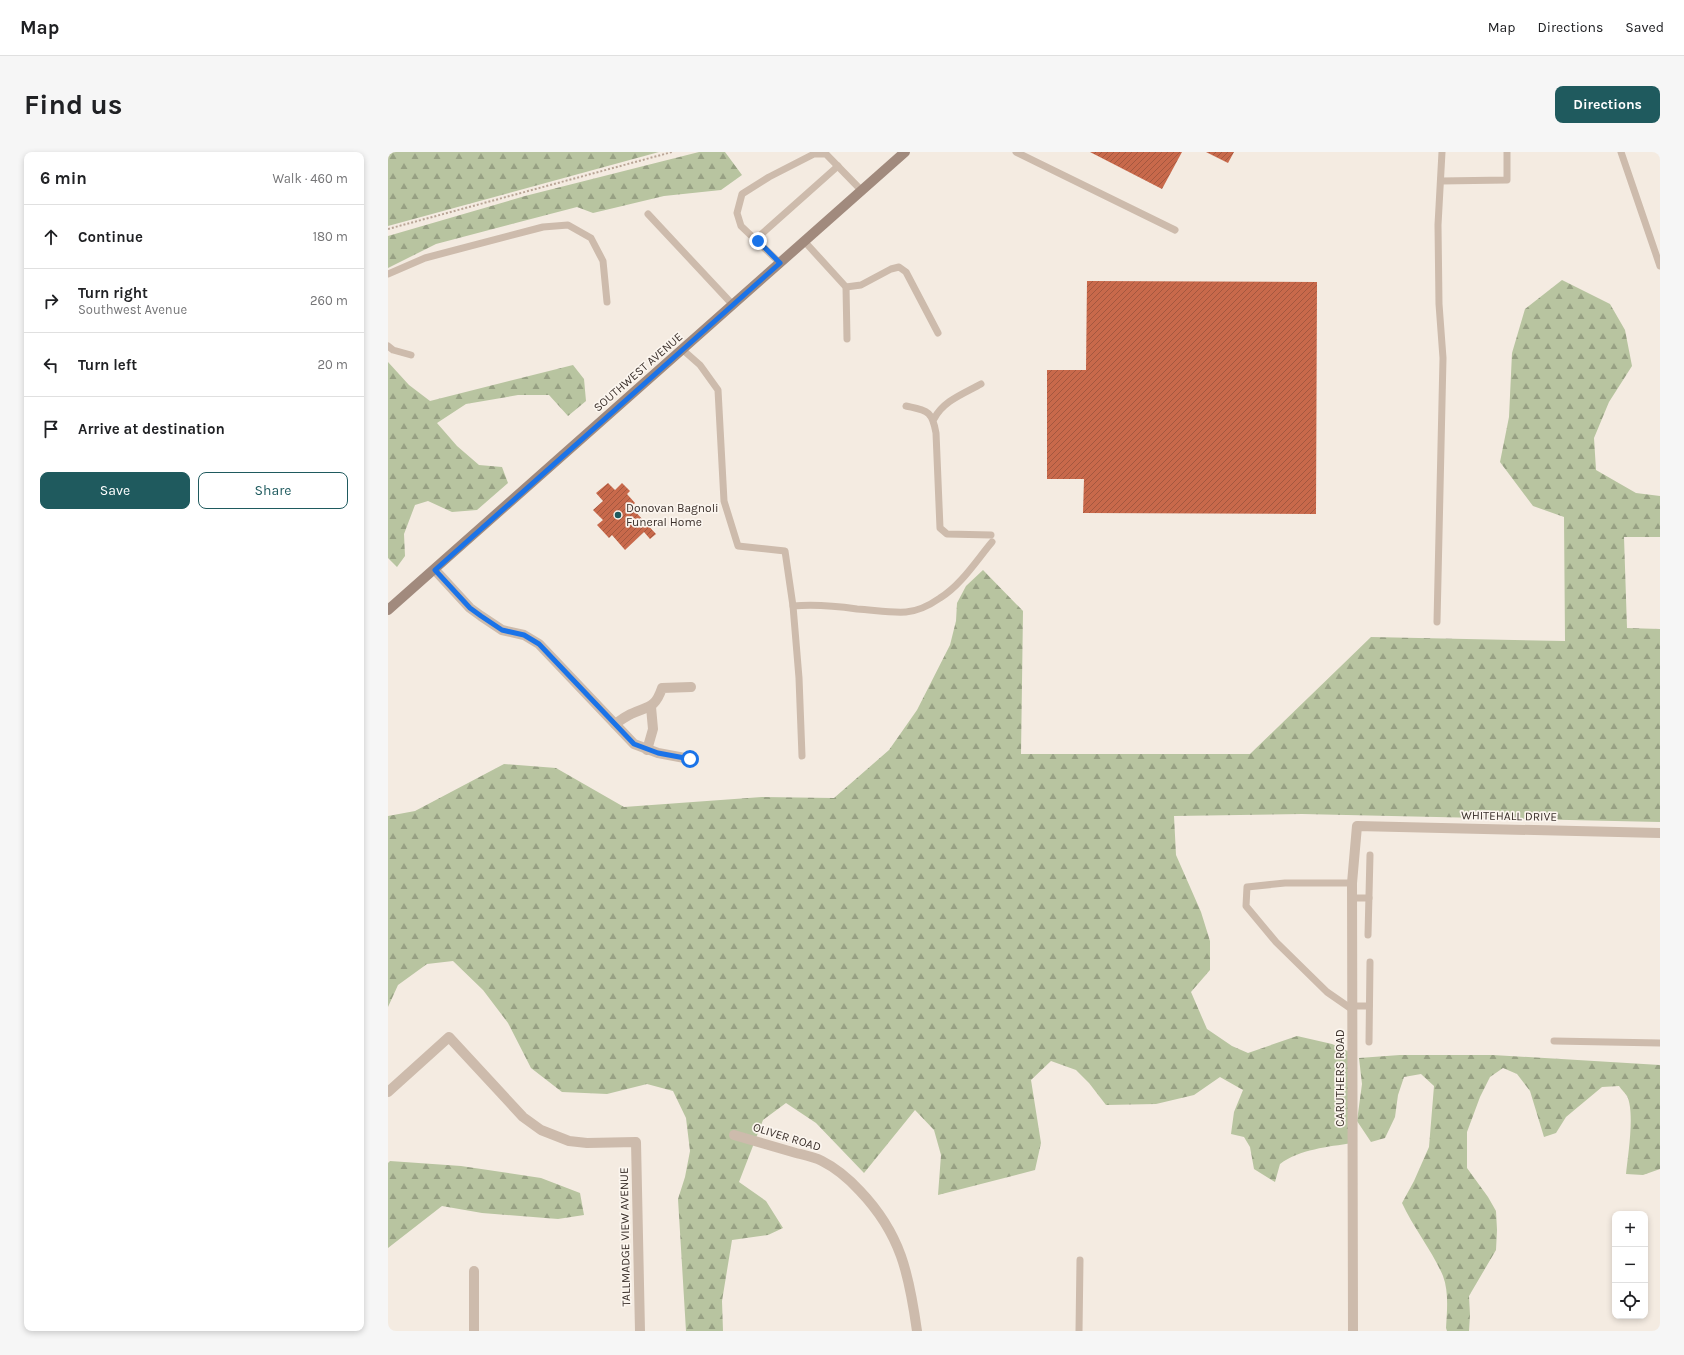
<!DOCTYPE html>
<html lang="en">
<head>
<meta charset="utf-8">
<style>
  :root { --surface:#fff; --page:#f6f6f6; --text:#202124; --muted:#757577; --line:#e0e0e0; --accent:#1f5a5e }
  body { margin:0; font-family:Karla,sans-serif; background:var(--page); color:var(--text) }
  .controls { position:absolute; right:12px; bottom:12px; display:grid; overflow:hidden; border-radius:8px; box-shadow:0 2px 6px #0003 }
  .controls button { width:36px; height:36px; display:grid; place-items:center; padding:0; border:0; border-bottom:1px solid var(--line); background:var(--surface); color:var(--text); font:20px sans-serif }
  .stop { position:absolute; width:12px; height:12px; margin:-9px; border:3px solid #1a73e8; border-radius:50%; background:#fff }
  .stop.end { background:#1a73e8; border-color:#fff; box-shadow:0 1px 4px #0008 }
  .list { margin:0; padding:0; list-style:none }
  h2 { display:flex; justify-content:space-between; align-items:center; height:52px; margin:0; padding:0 16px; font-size:17px }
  h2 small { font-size:13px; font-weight:400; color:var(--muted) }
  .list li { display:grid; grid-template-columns:26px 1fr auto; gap:12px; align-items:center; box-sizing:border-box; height:64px; padding:0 16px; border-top:1px solid var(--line) }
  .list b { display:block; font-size:15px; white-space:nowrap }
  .list p { margin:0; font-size:13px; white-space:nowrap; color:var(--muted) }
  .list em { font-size:13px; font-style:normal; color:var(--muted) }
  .actions { display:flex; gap:8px; padding:12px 16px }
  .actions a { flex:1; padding:9px 0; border:1px solid var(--accent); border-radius:8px; text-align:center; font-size:14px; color:var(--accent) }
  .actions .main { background:var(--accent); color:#fff }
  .icon { flex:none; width:22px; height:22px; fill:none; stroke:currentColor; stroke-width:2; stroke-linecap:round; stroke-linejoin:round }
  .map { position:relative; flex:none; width:1272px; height:1179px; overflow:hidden; border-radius:8px }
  header { display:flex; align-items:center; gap:24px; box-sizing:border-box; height:56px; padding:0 20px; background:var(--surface); border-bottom:1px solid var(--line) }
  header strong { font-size:19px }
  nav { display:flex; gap:22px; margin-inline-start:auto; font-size:14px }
  .intro { display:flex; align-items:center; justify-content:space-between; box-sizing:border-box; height:96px; padding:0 24px }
  h1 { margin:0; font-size:28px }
  .button { padding:10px 18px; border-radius:8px; background:var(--accent); color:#fff; font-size:14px; font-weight:700 }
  main { display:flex; gap:24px; padding:0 24px }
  aside { flex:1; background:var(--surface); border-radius:8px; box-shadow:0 2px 6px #0003 }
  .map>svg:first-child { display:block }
  .forest { fill:url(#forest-firs) }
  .building { fill:url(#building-hatch) }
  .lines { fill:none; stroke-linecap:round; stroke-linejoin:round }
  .path { stroke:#b9a596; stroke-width:2; stroke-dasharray:2 2; stroke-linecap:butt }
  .lane { stroke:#cdbbac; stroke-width:7 }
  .street { stroke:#cdbbac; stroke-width:10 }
  .secondary { stroke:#a18a7d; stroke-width:10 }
  .route { stroke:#1a73e8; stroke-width:5 }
  .poi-dot { fill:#1f5a5e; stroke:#fbf5ee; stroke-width:1.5 }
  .labels { text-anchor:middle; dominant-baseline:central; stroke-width:3.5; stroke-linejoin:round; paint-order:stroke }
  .street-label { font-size:12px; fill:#3b302b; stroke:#fbf5ee }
  .poi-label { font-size:12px; fill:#3b302b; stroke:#fbf5ee; text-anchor:start }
</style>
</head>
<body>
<header>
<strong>Map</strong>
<nav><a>Map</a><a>Directions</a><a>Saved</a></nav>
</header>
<div class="intro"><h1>Find us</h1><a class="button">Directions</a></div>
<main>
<aside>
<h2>6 min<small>Walk · 460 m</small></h2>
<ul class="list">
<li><svg class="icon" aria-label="ahead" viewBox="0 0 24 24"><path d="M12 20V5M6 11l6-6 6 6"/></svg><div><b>Continue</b></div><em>180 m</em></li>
<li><svg class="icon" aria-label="right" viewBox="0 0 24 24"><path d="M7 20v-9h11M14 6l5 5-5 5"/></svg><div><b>Turn right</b><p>Southwest Avenue</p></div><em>260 m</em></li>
<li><svg class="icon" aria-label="left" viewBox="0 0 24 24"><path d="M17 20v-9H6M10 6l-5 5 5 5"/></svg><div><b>Turn left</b></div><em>20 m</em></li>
<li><svg class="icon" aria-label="arrive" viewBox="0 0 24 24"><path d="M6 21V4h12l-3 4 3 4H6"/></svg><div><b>Arrive at destination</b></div></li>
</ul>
<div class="actions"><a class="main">Save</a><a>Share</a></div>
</aside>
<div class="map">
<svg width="1272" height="1179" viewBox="0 0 1272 1179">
  <defs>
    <pattern id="forest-firs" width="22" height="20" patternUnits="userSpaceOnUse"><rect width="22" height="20" fill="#b8c4a0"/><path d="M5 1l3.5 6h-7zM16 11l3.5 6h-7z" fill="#97a083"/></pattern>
    <pattern id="building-hatch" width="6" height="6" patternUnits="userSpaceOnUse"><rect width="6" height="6" fill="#c8694b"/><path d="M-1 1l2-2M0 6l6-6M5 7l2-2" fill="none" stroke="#a4573f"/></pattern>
  </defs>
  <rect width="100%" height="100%" fill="#f4ebe1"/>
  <g class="forest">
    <polygon points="0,0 271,0 0,74"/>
    <polygon points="311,0 337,0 354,23 333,38 276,44 205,61 189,55 48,92 0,116 0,84 137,44"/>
    <path d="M1174,128L1222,152L1237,178L1244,214L1221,250L1206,286L1208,318L1248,341L1272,344V385H1236L1239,476L1272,477V670L914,662L786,664L788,703L813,760L822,789V818L803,840L819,877L844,894L860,901L909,884L944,892L964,901V991C940,995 912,997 892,1012L887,1030L866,1017L862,995L856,985L843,982L846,960L855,938L832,925L806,943L768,952L718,953L701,931L688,918L663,909L643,928L653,991L647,1018L550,1043L553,1003L546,978L527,958L476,1021L428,971L398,951L375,968L351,1030L378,1049L395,1076L380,1083L344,1088L334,1149L335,1179H298L290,1047L297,1025L302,999L298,966L285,939L259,932L219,942L174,940L143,916L120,871L95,838L65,809L39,812L10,833L0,855V664L27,659L116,612L168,616L236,655L374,645L446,646L501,598L529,558L562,493L568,469L569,451L578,434L595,418L635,459L633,602H862L983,485L1177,489L1176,365L1145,354L1112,310L1121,265L1124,201L1137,157Z"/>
    <polygon points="0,210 21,233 42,249 185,213 196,227 198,249 180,264 161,243 130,243 78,252 49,271 69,294 91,313 114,315 120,331 89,358 64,360 40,349 27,353 16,382 17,404 9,415 0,406"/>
    <path d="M1012,903H1105L1272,913V1017L1255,1023L1238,1022C1240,1003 1247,960 1239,944C1237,941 1233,937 1231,934L1214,935L1178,965L1168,981L1156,985L1142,939L1129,922L1115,916L1102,925L1092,945L1079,980V1016L1100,1045L1108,1059L1109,1078L1108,1098L1081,1144L1082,1163L1081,1179H1059L1058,1176C1059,1159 1061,1140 1055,1124C1045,1100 1025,1075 1014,1051L1026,1029L1041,995L1046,934L1033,922L1016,925L1010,943L1007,965L997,986L983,990L969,969L974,932L971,906Z"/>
    <polygon points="2,1009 73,1014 153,1026 192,1041 196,1063 170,1067 94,1061 54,1054 0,1096 0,1011"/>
  </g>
  <g class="building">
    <polygon points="702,0 794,0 774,37"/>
    <polygon points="818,0 846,0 840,11"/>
    <polygon points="699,129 929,130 928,362 695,361 696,327 659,327 659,218 698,218"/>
    <polygon points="220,331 227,338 234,331 242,339 239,342 247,351 243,355 268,382 262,387 256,380 237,398 224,383 221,386 209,373 215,368 205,358 215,349 208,341"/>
  </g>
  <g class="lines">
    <polyline class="path" points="0,77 284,0"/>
    <g class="lane">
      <polyline points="628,0 787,78"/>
      <polyline points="1233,0 1272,114"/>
      <polyline points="1053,29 1119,28 1119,0"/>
      <polyline points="260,62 345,153"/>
      <polyline points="368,87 450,14"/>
      <polyline points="417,90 458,135 459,187"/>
      <polyline points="392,111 353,74 349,61 354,42 381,25 426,2 438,2 474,39"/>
      <polyline points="0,122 37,106 155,75 180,73 203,86 215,109 219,150"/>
      <polyline points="458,135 473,133 503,117 511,115 518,120 550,181"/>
      <polyline points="0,194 5,198 23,203"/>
      <polyline points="295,198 312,213 330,238 336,349 350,394 397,399 405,454 411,526 414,604"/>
      <path d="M518,254C539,259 544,258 548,281L552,376L559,382L603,383"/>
      <path d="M546,267C555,249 575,242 593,232"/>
      <path d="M405,454C427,452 448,454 469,457C486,458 502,461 518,460C530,459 542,453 552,446C573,433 588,409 604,390"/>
      <polyline points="1049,470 1055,206 1051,152 1050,73 1054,0"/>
      <polyline points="964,731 897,731 859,735 858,754 888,790 939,840 965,858"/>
      <polyline points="964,746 981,746"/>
      <polyline points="980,783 982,703"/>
      <polyline points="964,854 981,854"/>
      <polyline points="1166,889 1272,891"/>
      <polyline points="981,890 982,810"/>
      <polyline points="691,1179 692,1108"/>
    </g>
    <g class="street">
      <polyline points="47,418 82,456 93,464 114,478 136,483 151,492 246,592 270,601 302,607"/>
      <path d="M227,572C232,569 238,564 243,562C260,554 267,557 274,536L303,535"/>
      <polyline points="259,598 265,577 263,555"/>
      <polyline points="0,940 61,885 135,965 153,978 181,989 199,991 248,990 252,1179"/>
      <path d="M346,983C367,989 387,995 408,1001C416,1003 426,1005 434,1009C448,1016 461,1027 472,1039C513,1082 521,1122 529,1179"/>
      <polyline points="86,1179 86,1119"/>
      <polyline points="965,1179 964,731 969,674 1272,681"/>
    </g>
    <polyline class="secondary" points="0,458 517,0"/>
  </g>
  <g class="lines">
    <polyline class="route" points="302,607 270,601 246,592 151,492 136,483 114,478 93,464 82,456 47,418 392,111 370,89"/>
  </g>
  <circle class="poi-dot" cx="230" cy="363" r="4"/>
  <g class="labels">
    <g class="street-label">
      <text transform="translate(250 220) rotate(-41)">SOUTHWEST AVENUE</text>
      <text transform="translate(1121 664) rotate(1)">WHITEHALL DRIVE</text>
      <text transform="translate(952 926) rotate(-90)">CARUTHERS ROAD</text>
      <text transform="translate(399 985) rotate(17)">OLIVER ROAD</text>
      <text transform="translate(237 1085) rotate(-91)">TALLMADGE VIEW AVENUE</text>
    </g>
    <g class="poi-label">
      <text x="238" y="356">Donovan Bagnoli<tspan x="238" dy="14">Funeral Home</tspan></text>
    </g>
  </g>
</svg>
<div class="controls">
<button>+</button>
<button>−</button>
<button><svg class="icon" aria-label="locate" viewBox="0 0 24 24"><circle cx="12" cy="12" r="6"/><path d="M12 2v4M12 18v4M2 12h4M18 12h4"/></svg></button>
</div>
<div class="stop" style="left:302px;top:607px"></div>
<div class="stop end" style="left:370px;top:89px"></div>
</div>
</main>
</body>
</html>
